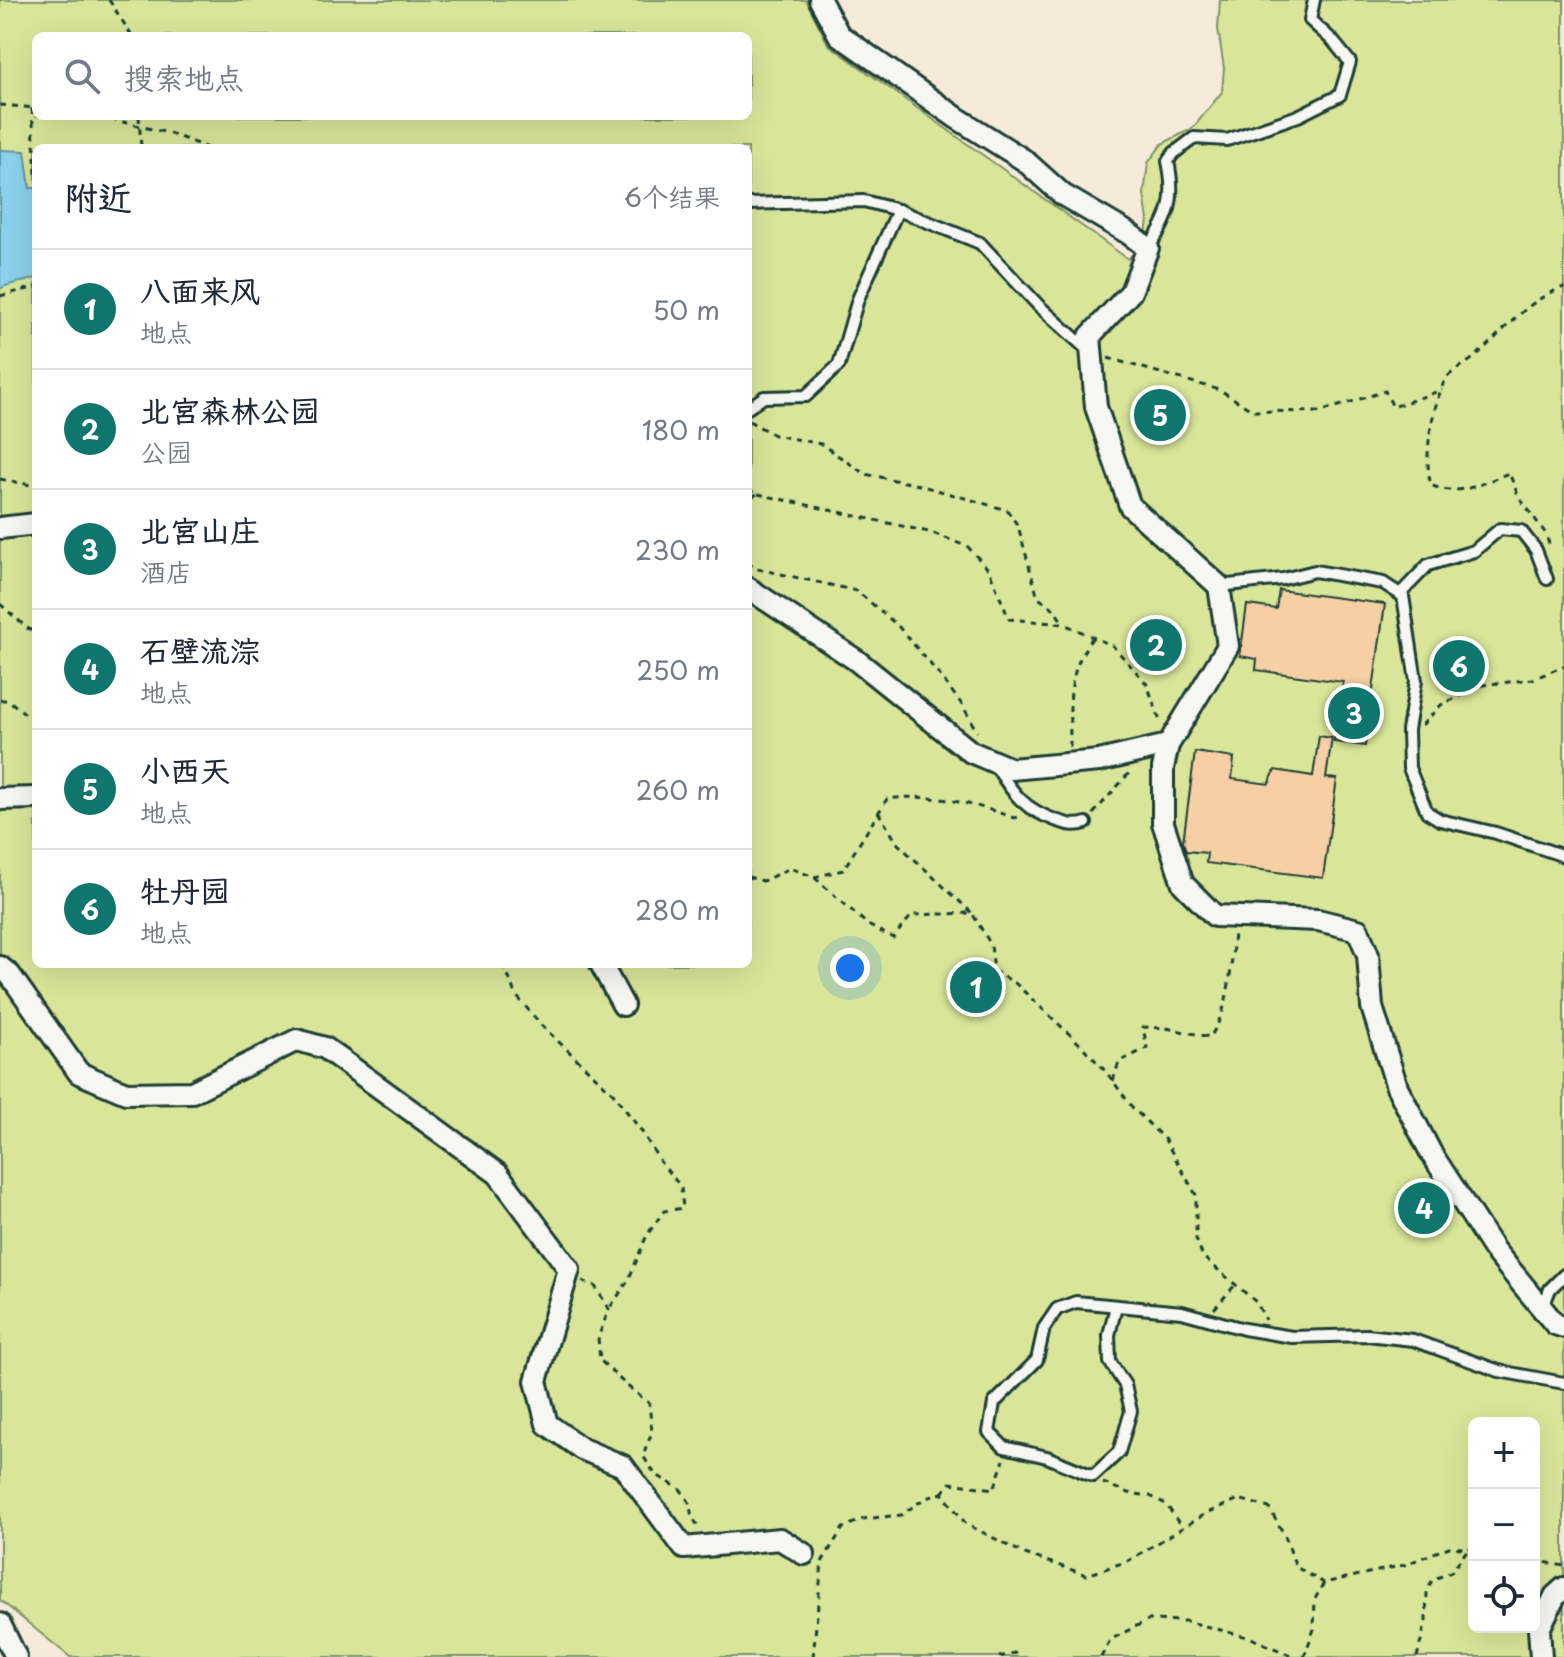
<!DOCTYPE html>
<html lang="zh">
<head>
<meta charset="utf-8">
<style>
  :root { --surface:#fff; --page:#f2f2f3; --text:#1f2937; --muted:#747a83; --line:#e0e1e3; --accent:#0f766e }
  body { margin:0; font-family:"Playpen Sans","LXGW WenKai TC",sans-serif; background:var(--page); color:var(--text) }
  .controls { position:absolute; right:24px; bottom:24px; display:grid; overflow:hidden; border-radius:12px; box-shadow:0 8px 32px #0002 }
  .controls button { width:72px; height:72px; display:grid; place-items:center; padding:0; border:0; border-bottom:2px solid var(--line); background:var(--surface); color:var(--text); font:40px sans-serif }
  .you { position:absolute; left:850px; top:968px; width:28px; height:28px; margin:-20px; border:6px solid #fff; border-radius:50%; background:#1a73e8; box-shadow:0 0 0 12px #1a73e833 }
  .badge { display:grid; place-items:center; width:52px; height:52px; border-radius:50%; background:var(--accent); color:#fff; font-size:26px; font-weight:700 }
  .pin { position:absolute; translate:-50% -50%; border:4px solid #fff; box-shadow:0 2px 8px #0006 }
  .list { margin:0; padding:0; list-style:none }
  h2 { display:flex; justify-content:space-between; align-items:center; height:104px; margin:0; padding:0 32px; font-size:34px }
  h2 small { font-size:26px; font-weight:400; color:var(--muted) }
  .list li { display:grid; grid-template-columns:52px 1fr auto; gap:24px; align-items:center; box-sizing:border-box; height:120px; padding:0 32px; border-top:2px solid var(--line) }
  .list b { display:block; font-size:30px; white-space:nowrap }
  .list p { margin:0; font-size:26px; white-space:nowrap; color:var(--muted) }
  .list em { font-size:26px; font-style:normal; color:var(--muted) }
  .icon { flex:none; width:44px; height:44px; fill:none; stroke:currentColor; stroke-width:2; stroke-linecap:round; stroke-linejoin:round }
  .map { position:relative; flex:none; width:1564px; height:1657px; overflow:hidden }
  .search { position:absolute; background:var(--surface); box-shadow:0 8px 32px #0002; left:32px; top:32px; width:720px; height:88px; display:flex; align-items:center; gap:20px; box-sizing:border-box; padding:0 28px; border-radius:12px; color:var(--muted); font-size:30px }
  .panel { position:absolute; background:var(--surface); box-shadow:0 8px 32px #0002; left:32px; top:144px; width:720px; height:824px; border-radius:12px }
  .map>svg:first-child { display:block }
  .green { fill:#d9e699; stroke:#7c9266; stroke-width:2; fill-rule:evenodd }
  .water { fill:#8bd0ec; stroke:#6095a2; stroke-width:2 }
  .building { fill:#f6cfa5; stroke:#1f3d34; stroke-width:2 }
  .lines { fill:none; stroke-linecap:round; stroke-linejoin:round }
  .lane-casing { stroke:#1f3d34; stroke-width:16 }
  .street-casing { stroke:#1f3d34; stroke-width:26 }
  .path { stroke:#1f3d34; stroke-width:3; stroke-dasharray:6 6; stroke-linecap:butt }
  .lane { stroke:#f6f6f2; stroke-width:10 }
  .street { stroke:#f6f6f2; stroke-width:20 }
</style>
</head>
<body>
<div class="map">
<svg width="1564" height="1657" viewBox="0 0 1564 1657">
  <rect width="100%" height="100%" fill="#f6eadb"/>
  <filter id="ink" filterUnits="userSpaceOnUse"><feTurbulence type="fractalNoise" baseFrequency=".0125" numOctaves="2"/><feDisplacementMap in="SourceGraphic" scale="16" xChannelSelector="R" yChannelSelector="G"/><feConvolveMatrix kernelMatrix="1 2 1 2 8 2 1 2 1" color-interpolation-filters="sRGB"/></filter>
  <g filter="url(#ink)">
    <path class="green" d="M0,0H806L828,44L1128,259L1145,242L1148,220L1144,194L1148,163L1162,144L1193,128L1222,92L1224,68L1218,29L1220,0H1564V1657H70L0,1600ZM36,36H748V116H36ZM36,148H748V964H36ZM1474,1423H1534V1627H1474Z"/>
    <path class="water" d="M0,150L25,151L30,188H36V278C23,283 11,282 0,289Z"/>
    <g class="building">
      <polygon points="1279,590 1385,604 1365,746 1334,742 1343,682 1256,670 1257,659 1240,656 1247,605 1276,609"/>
      <polygon points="1319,736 1332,738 1326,778 1337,779 1323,878 1206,863 1207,853 1186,851 1183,842 1195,752 1234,758 1232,779 1269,784 1275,770 1313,776"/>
    </g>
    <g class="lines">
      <defs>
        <g id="lane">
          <polyline points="748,204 864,201 898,210 980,243 1039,306 1090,352"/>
          <path d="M1148,248C1170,218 1176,199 1168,161L1174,153L1194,138L1227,140L1298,116L1340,95L1350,62L1332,40L1310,20L1314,0"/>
          <polyline points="748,408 764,397 806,396 839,365 858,299 898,210"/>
          <polyline points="1219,586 1283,579 1315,571 1383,583 1403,596 1416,681 1408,730 1409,768 1427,812 1440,820 1496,833 1564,856"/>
          <polyline points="1400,594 1428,565 1474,551 1500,529 1521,531 1536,550 1547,579"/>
          <path d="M996,766C1013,794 1024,809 1055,820C1067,824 1074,827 1086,823"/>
          <polyline points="1116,1306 1109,1335 1110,1362 1125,1385 1131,1411 1119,1452 1093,1476 1047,1457 1004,1447 989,1432 994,1403 1037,1360 1044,1328 1057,1309 1076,1302 1182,1312 1244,1329 1292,1337 1367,1335 1413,1340 1499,1371 1564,1383"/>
          <polyline points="1543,1307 1550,1289 1564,1275"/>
        </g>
        <g id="street">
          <polyline points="820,0 839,35 957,118 1024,160 1063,195 1128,233 1148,248 1131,292 1090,336 1096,407 1130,506 1219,586 1228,646 1168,745 1163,768 1163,823 1183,884 1215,916 1318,920 1358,930 1368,955 1372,1007 1397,1087 1431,1153 1494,1250 1555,1324 1564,1327"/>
          <polyline points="0,528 36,524"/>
          <polyline points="748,588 856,660 971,752 1011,769 1099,761 1168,745"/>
          <polyline points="0,799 36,798"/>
          <polyline points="601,964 623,1005"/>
          <polyline points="0,967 10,975 79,1073 126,1093 192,1092 297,1040 325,1048 498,1174 569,1269 536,1381 547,1424 582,1449 623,1466 684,1548 780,1539 804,1554"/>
          <polyline points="0,1624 16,1657"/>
          <polyline points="1541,1657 1539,1629 1555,1596 1564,1588"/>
        </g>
      </defs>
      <use href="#lane" class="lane-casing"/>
      <use href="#street" class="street-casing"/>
      <g class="path">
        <polyline points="109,0 132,36"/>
        <polyline points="0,105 36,108"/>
        <polyline points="32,108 36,174"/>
        <polyline points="99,116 172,134 207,148"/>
        <polyline points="139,116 141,148"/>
        <polyline points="0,296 36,287"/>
        <polyline points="1108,358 1220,390 1253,411 1320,412 1385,391 1393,407 1442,390"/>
        <polyline points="749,421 774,435 821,444 865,474 919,485 1007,510 1018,526 1038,598 1052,607 1064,624"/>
        <polyline points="0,479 36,486"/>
        <polyline points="748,490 758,494 748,498"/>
        <polyline points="758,494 933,533 968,547 989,570 1009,619 1064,624 1113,646 1147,684 1160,721"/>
        <path d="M1549,544L1546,534L1519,497L1509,473C1483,483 1458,498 1431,485C1423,456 1432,410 1444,382C1449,371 1468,364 1477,355C1505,330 1527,300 1564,287"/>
        <polyline points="748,562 754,568 857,591 898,626 938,673 963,706 977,732"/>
        <polyline points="0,604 27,628 36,632"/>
        <polyline points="0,700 8,700 36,722"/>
        <polyline points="1422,725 1441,705 1483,685 1533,679 1564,666"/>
        <path d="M1070,747C1070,704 1066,673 1093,637"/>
        <polyline points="878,812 898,844 972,913"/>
        <polyline points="1093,814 1130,772"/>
        <polyline points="748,877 763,881 790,868 814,877 868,925 893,938 912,915 972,913 991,945 994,971 1015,983 1082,1046 1107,1073 1132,1107 1165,1140 1196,1195 1196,1239 1203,1257 1256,1302 1266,1320"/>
        <path d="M814,877L843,870L887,799C930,793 974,803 1014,818L1018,817"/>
        <polyline points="504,964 515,994 542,1026 613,1093 642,1132 661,1163 681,1187 683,1208 664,1211 647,1235 628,1281 609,1309"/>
        <path d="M1113,1081L1119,1062L1147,1048L1143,1027L1166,1028L1210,1037C1230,1009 1231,967 1234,933"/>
        <polyline points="582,1281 595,1286 609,1309 598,1338 600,1360 626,1385 649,1403 652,1432 643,1456 655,1474 681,1490 689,1502 692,1517 699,1527"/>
        <polyline points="1214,1309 1235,1285"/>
        <polyline points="1103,1483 1128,1493 1150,1496 1166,1504 1182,1528"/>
        <polyline points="942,1493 950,1483 994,1489 1004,1460"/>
        <polyline points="1534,1560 1564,1566"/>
        <polyline points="822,1562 843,1528 863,1519 901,1515 924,1499 942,1493 966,1524 1025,1554 1087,1575 1128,1561 1205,1514 1239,1499 1269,1508 1285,1536 1296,1567 1324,1583"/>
        <polyline points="813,1657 822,1562"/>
        <polyline points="999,1657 1014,1653 1020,1657"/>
        <polyline points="1101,1657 1110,1640 1148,1620 1186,1621 1251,1638 1295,1657"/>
        <polyline points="1304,1657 1314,1629 1315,1599 1324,1583 1404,1565 1449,1547 1474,1549"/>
        <polyline points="1417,1657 1426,1621 1427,1593 1432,1580 1451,1572 1468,1549"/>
      </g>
      <use href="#lane" class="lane"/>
      <use href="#street" class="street"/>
    </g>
  </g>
</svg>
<div class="controls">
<button>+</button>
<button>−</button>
<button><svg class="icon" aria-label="locate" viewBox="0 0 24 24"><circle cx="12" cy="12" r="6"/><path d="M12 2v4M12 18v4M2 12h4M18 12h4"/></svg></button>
</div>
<div class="you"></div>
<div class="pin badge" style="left:976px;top:987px">1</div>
<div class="pin badge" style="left:1156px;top:645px">2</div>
<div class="pin badge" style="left:1354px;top:713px">3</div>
<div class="pin badge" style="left:1424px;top:1208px">4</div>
<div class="pin badge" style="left:1160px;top:415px">5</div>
<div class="pin badge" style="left:1459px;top:666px">6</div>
<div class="search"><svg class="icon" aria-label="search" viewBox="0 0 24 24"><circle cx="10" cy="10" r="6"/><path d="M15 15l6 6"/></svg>搜索地点</div>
<section class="panel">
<h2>附近<small>6个结果</small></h2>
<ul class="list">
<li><span class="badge">1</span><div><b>八面来风</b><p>地点</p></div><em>50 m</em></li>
<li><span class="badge">2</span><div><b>北宫森林公园</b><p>公园</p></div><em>180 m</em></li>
<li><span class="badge">3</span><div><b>北宫山庄</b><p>酒店</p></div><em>230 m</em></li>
<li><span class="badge">4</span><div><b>石壁流淙</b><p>地点</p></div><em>250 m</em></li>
<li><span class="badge">5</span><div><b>小西天</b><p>地点</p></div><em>260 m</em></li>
<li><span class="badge">6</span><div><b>牡丹园</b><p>地点</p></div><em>280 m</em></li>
</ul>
</section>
</div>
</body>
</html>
